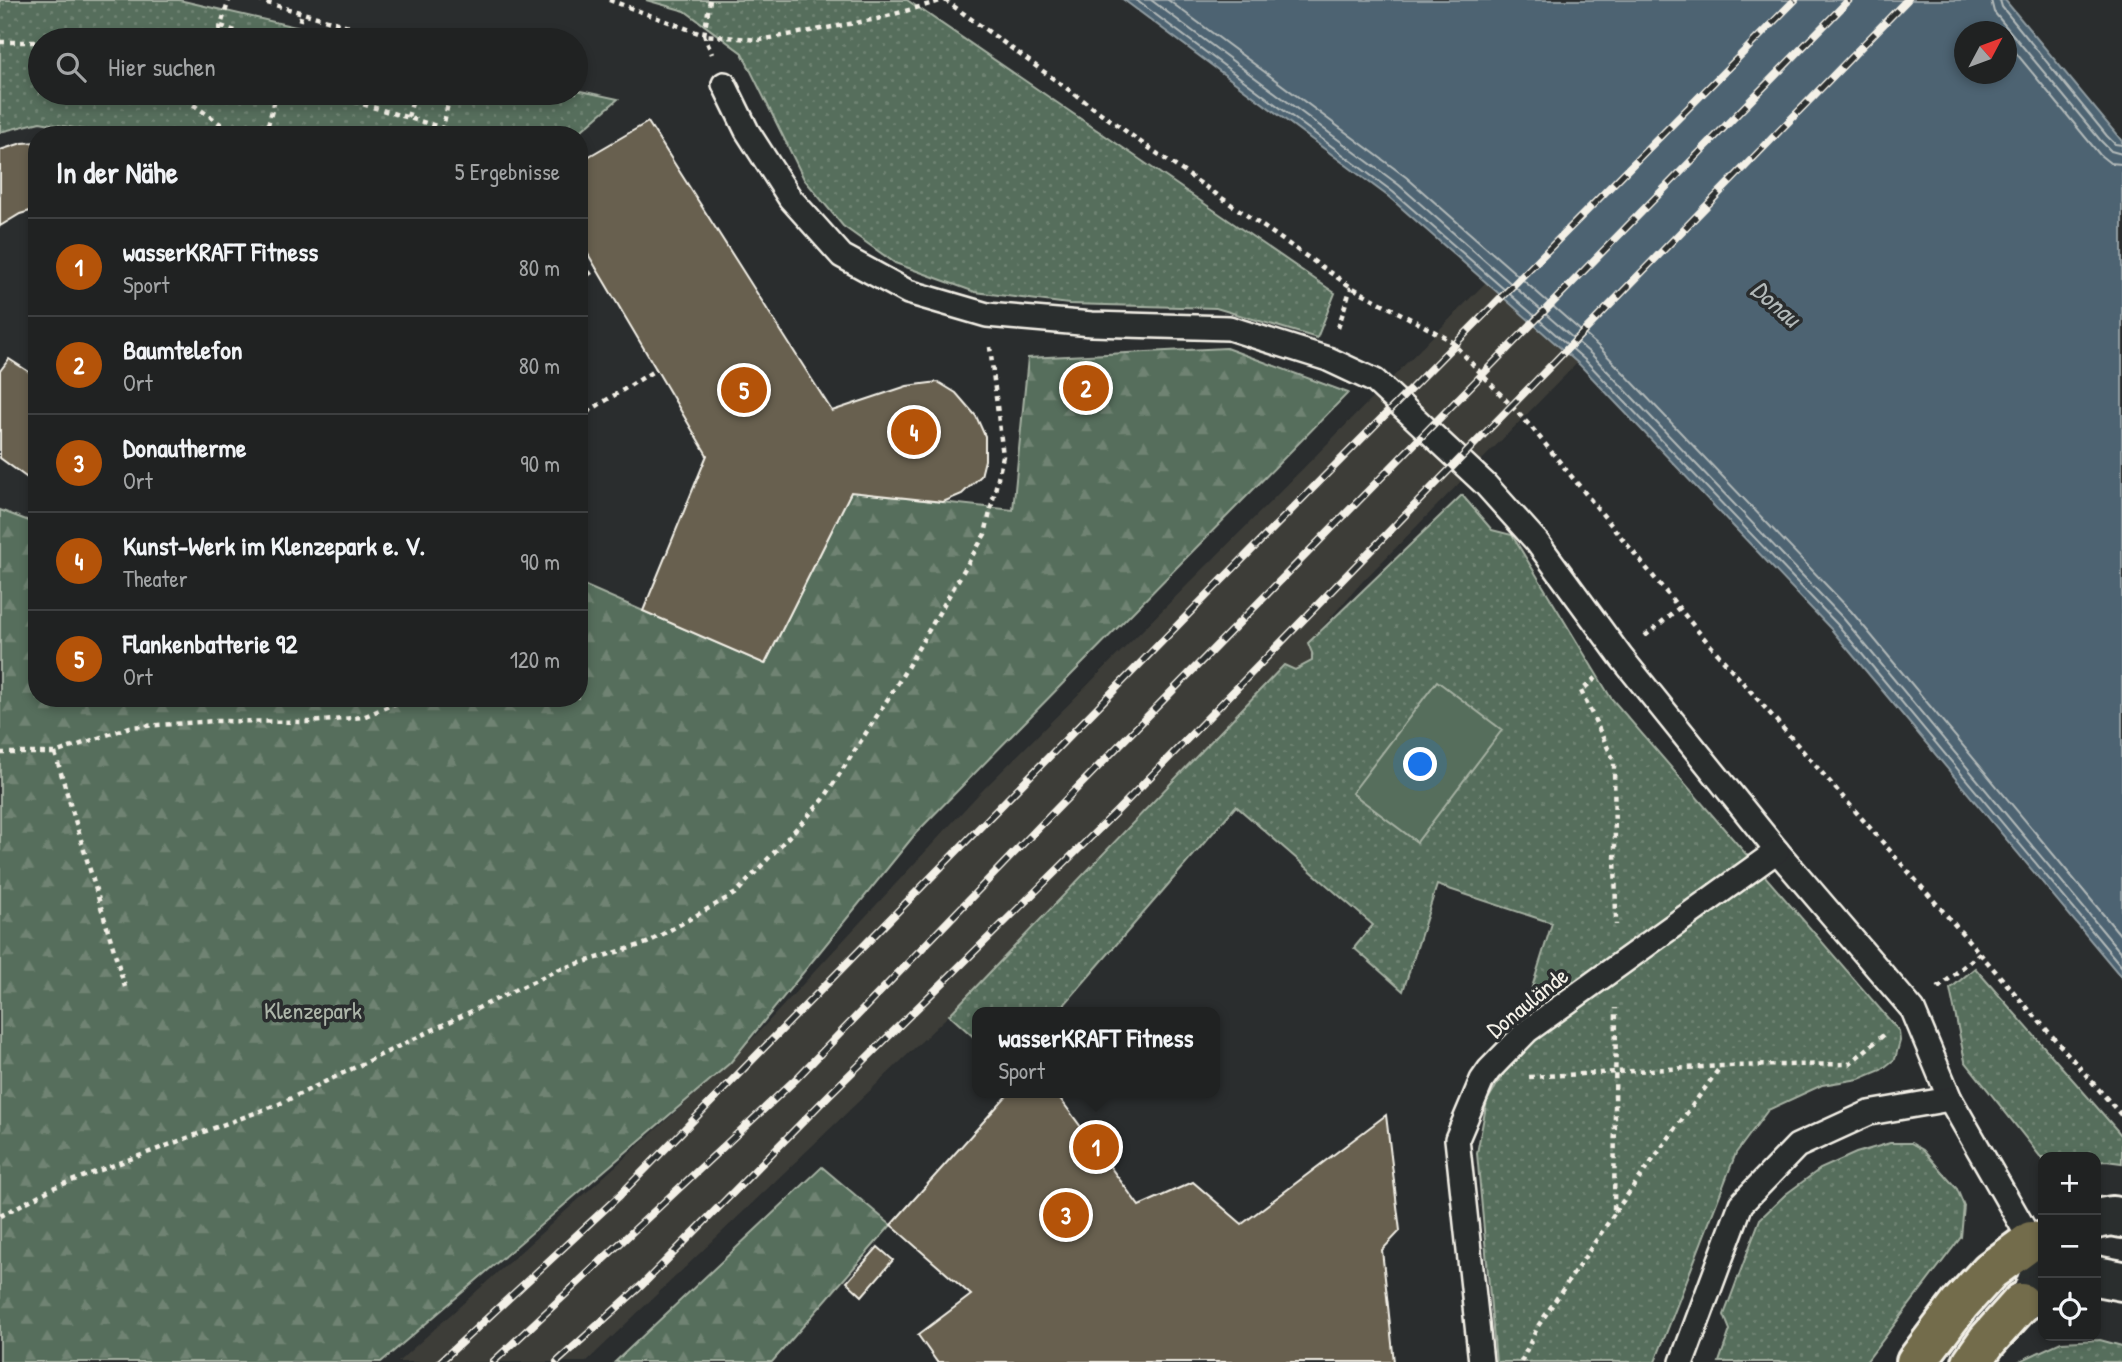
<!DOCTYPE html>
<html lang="de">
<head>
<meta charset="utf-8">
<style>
  :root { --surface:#202222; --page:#2d2f2f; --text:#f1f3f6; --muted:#a2a4a5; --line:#3d3f40; --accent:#b45309 }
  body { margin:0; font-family:"Patrick Hand",sans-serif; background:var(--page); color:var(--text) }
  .controls { position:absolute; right:21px; bottom:21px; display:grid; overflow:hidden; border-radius:14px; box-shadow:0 4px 10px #0003 }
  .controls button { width:63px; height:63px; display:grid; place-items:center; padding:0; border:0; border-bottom:2px solid var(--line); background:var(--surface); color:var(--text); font:35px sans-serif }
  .compass { position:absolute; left:1954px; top:21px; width:63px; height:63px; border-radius:50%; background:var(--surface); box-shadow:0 4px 10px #0003; rotate:49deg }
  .you { position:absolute; left:1421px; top:765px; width:24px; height:24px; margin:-18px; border:5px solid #fff; border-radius:50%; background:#1a73e8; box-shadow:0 0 0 10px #1a73e833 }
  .badge { display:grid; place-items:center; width:46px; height:46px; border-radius:50%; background:var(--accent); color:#fff; font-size:23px; font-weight:700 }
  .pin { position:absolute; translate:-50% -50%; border:4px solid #fff; box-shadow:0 2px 7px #0006 }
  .popup { position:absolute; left:972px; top:1007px; width:248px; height:91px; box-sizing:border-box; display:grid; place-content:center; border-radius:14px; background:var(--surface); filter:drop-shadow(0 2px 5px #0005); font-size:23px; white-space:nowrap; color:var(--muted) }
  .popup b { font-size:26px; color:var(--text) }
  .popup::after { content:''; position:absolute; left:50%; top:100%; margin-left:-14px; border:14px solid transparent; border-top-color:var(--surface) }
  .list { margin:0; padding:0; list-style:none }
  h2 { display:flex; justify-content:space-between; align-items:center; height:91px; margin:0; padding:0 28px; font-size:30px }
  h2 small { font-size:23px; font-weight:400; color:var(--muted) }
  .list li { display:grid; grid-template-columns:46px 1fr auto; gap:21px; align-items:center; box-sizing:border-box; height:98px; padding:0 28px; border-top:2px solid var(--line) }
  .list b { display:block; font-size:26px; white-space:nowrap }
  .list p { margin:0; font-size:23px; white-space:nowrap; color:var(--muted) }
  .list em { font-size:23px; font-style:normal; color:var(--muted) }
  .icon { flex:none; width:38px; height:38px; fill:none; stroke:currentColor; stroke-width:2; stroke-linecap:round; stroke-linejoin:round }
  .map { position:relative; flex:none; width:2122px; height:1362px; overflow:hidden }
  .search { position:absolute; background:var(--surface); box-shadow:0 4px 10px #0003; left:28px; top:28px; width:560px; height:77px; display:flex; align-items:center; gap:18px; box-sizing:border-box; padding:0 24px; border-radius:38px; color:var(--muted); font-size:26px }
  .panel { position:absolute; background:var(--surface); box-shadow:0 4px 10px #0003; left:28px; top:126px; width:560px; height:581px; border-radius:28px }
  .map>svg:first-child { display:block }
  .built { fill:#3d3d38 }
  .grass { fill:url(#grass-dots); stroke:#a5b0a2; stroke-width:2 }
  .forest { fill:url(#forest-firs); stroke:#a5b0a2; stroke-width:2 }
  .garden { fill:#566e5b; stroke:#a5b0a2; stroke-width:2 }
  .water { fill:#4e6472; stroke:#909ca1; stroke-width:2; fill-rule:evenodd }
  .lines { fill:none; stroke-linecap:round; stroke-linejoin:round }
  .shore { stroke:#b2b9b9; stroke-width:2 }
  .building { fill:#686150; stroke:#f4f1e8; stroke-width:2 }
  .lane-casing { stroke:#f4f1e8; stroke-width:28 }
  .secondary-casing { stroke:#f4f1e8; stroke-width:44 }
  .primary-casing { stroke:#f4f1e8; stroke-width:44 }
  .path { stroke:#f4f1e8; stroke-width:4.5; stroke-dasharray:5 5; stroke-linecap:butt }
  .lane { stroke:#2a2d2e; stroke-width:23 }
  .secondary { stroke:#2a2d2e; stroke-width:38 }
  .primary { stroke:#736c4b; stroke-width:38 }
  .rail-casing { stroke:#f4f1e8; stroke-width:8 }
  .rail { stroke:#2a2d2e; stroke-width:5; stroke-dasharray:16; stroke-linecap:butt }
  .labels { text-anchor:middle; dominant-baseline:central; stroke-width:7; stroke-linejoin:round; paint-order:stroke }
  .street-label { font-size:24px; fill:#f4f1e8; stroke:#2a2d2e }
  .park-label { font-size:24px; fill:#adb6a9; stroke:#2a2d2e }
  .water-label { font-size:26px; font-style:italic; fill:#b2b9b9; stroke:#2a2d2e }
</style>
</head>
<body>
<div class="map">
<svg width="2122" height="1362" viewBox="0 0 2122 1362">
  <defs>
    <pattern id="grass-dots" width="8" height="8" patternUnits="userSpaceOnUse" patternTransform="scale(1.75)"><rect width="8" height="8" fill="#566e5b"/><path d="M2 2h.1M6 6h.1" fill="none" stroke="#6f8373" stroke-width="1.8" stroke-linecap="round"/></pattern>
    <pattern id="forest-firs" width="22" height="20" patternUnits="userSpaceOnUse" patternTransform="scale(1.75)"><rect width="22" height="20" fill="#566e5b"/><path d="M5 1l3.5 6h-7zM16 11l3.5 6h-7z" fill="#6f8373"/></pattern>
  </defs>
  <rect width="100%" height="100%" fill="#2a2d2e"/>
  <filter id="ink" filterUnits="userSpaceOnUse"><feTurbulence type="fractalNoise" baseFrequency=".0143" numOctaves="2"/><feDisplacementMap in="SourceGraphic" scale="14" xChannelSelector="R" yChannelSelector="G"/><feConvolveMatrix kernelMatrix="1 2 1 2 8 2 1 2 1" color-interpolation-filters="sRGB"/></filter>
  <g filter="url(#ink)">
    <polygon class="built" points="1763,0 1934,0 1362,582 1309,642 1312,661 1295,670 1284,665 949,1015 586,1362 398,1362 730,1063 976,797 1275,497"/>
    <g class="grass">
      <polygon points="0,0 179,0 352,40 40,40 40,93 576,93 576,90 618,99 576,135 114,135 40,122 0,132"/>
      <polygon points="646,0 907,0 1335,293 1317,338 1216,308 1069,304 975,292 895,263 843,226 804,179 742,53 685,11"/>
      <polygon points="1462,495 1492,530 1512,535 1611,698 1899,1031 1900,1041 1895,1059 1881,1070 1859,1079 1822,1085 1768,1110 1736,1153 1655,1362 1496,1362 1477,1153 1487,1101 1507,1068 1552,923 1437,885 1403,991 1354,948 1373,925 1236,806 1058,1012 977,1012 977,1040 949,1015 1284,665 1295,670 1312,661 1312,653 1308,643"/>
      <polygon points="1975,968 2122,1136 2122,1163 2106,1161 2096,1162 2096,1157 2043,1157 2043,1160 1965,1061 1950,989"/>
      <polygon points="1890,1143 1911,1143 1923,1150 1957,1189 1964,1206 1961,1237 1866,1362 1719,1362 1730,1330 1724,1315 1760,1219 1786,1194 1820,1169 1856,1153"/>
      <polygon points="2100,1340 2122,1346 2122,1362 2018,1362 2061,1342"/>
    </g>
    <g class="forest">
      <polygon points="1226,348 1348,393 916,833 730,1063 381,1362 0,1362 0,510 37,524 37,698 579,698 579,583 765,664 851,492 1013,510 1028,358"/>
      <polygon points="822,1167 891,1225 772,1362 615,1362"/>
    </g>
    <polygon class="garden" points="1437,681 1502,730 1417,842 1352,793"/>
    <path class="water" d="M1124,0H2005L2122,141V978L1831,629L1580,365L1389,197ZM1965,32H2007V74H1965Z"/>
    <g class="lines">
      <g class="shore">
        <polyline points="1136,0 1393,192 1585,360 1837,624 2122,967"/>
        <polyline points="1151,0 1399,185 1591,354 1843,618 2122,954"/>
        <polyline points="1168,0 1406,177 1598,346 1851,611 2122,937"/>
        <polyline points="1991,0 1994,12 2101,141 2111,151 2122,154"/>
        <polyline points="2000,0 2002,7 2107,136 2115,144 2122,145"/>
        <polyline points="2007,42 2100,155 2110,163 2122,164"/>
      </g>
    </g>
    <g class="building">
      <polygon points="648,122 832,411 907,386 938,382 956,393 976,416 985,436 985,460 981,476 962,494 943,502 851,492 765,664 643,611 707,455 579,239 579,162"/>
      <polygon points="37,142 37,209 20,214 0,226 0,150 22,143"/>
      <polygon points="9,359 37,377 37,485 0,458 0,371"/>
      <polygon points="1009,1093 1056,1093 1139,1206 1193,1182 1242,1224 1386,1115 1400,1231 1382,1250 1394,1362 937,1362 918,1335 971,1295 891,1225"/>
      <polygon points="878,1247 893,1260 862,1296 847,1282"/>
    </g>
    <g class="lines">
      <defs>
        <g id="lane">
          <polyline points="724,84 747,131 790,198 842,256 908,292 987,315 1092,324 1229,328 1328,359 1375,381 1485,484 1537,542 1621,657 1777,851 1913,1010 1950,1099"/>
          <polyline points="2021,1303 2032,1273 2031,1241"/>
          <polyline points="1481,1362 1457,1139 1482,1080 1489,1070 1527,1031 1777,851"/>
          <polyline points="1682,1362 1741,1204 1797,1146 1869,1113 1950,1099 2031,1241 2039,1247"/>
        </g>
        <g id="secondary">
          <polyline points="2096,1219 2112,1216 2122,1218"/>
          <polyline points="2096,1276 2122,1281"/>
          <polyline points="2021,1303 2043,1290"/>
        </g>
        <g id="primary">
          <polyline points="1916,1362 1960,1304 1990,1271 2031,1241"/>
          <polyline points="1972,1362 1987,1341 2021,1303"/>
        </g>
      </defs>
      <use href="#lane" class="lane-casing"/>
      <use href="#secondary" class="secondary-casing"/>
      <use href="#primary" class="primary-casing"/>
      <g class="path">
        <polyline points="257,0 398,40"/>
        <polyline points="609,0 704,35 712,54"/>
        <polyline points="710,0 704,35 760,40 877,19 944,0"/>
        <polyline points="945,0 1142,143 1351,287 1450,340 1532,428 1697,630 2122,1116"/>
        <polyline points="221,26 261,40"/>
        <polyline points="216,40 229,0"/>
        <polyline points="294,40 302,13"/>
        <polyline points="361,40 364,31"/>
        <polyline points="0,42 40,42"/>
        <polyline points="177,93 236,135"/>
        <polyline points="325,93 443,128 450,93"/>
        <polyline points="408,117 415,93"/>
        <polyline points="265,135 277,93"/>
        <polyline points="579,280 597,269"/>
        <polyline points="1338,328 1351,287"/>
        <polyline points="579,417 657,369"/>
        <polyline points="1645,636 1679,608"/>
        <polyline points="1596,678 1581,691 1614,761 1616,925"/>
        <polyline points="0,753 55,753 130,727 215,721 311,722 363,717 408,698"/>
        <polyline points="55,753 125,987"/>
        <polyline points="1938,988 1980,953"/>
        <polyline points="1529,1077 1721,1066 1849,1064 1886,1033"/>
        <polyline points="1615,1212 1721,1066"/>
        <polyline points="0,1216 55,1187 279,1104 557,970 647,943 736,893 823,800 898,683 985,534 1003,456 990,347"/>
        <polyline points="1521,1362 1538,1326 1614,1214 1616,1008"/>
      </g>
      <use href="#lane" class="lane"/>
      <use href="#secondary" class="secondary"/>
      <use href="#primary" class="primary"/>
      <defs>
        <g id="rail">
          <polyline points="440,1362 620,1195 1219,583 1795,0"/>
          <polyline points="493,1362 797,1078 1040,826 1849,0"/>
          <polyline points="557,1362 642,1285 830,1094 1115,813 1907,0"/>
        </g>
      </defs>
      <use href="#rail" class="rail-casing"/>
      <use href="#rail" class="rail"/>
    </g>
  </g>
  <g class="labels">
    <g class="street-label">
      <text transform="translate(1527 1002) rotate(-39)">Donaulände</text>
    </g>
    <g class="park-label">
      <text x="313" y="1010">Klenzepark</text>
    </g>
    <g class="water-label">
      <text transform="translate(1776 303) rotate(41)">Donau</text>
    </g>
  </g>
</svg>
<div class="controls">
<button>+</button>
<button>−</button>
<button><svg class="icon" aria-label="locate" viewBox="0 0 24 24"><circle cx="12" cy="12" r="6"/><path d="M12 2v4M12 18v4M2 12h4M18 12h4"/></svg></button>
</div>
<svg class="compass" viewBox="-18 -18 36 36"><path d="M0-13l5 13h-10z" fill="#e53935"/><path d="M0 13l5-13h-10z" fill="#a2a4a5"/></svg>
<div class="you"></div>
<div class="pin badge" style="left:1096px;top:1147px">1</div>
<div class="popup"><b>wasserKRAFT Fitness</b>Sport</div>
<div class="pin badge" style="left:1086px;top:388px">2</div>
<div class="pin badge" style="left:1066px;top:1215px">3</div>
<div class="pin badge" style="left:914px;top:432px">4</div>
<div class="pin badge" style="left:744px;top:390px">5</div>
<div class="search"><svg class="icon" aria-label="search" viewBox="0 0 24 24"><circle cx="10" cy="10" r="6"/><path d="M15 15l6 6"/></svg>Hier suchen</div>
<section class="panel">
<h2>In der Nähe<small>5 Ergebnisse</small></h2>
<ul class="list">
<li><span class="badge">1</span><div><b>wasserKRAFT Fitness</b><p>Sport</p></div><em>80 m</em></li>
<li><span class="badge">2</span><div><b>Baumtelefon</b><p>Ort</p></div><em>80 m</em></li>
<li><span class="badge">3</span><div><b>Donautherme</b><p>Ort</p></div><em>90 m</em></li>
<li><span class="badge">4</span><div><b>Kunst-Werk im Klenzepark e. V.</b><p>Theater</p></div><em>90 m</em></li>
<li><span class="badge">5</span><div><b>Flankenbatterie 92</b><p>Ort</p></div><em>120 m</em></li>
</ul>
</section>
</div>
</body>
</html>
